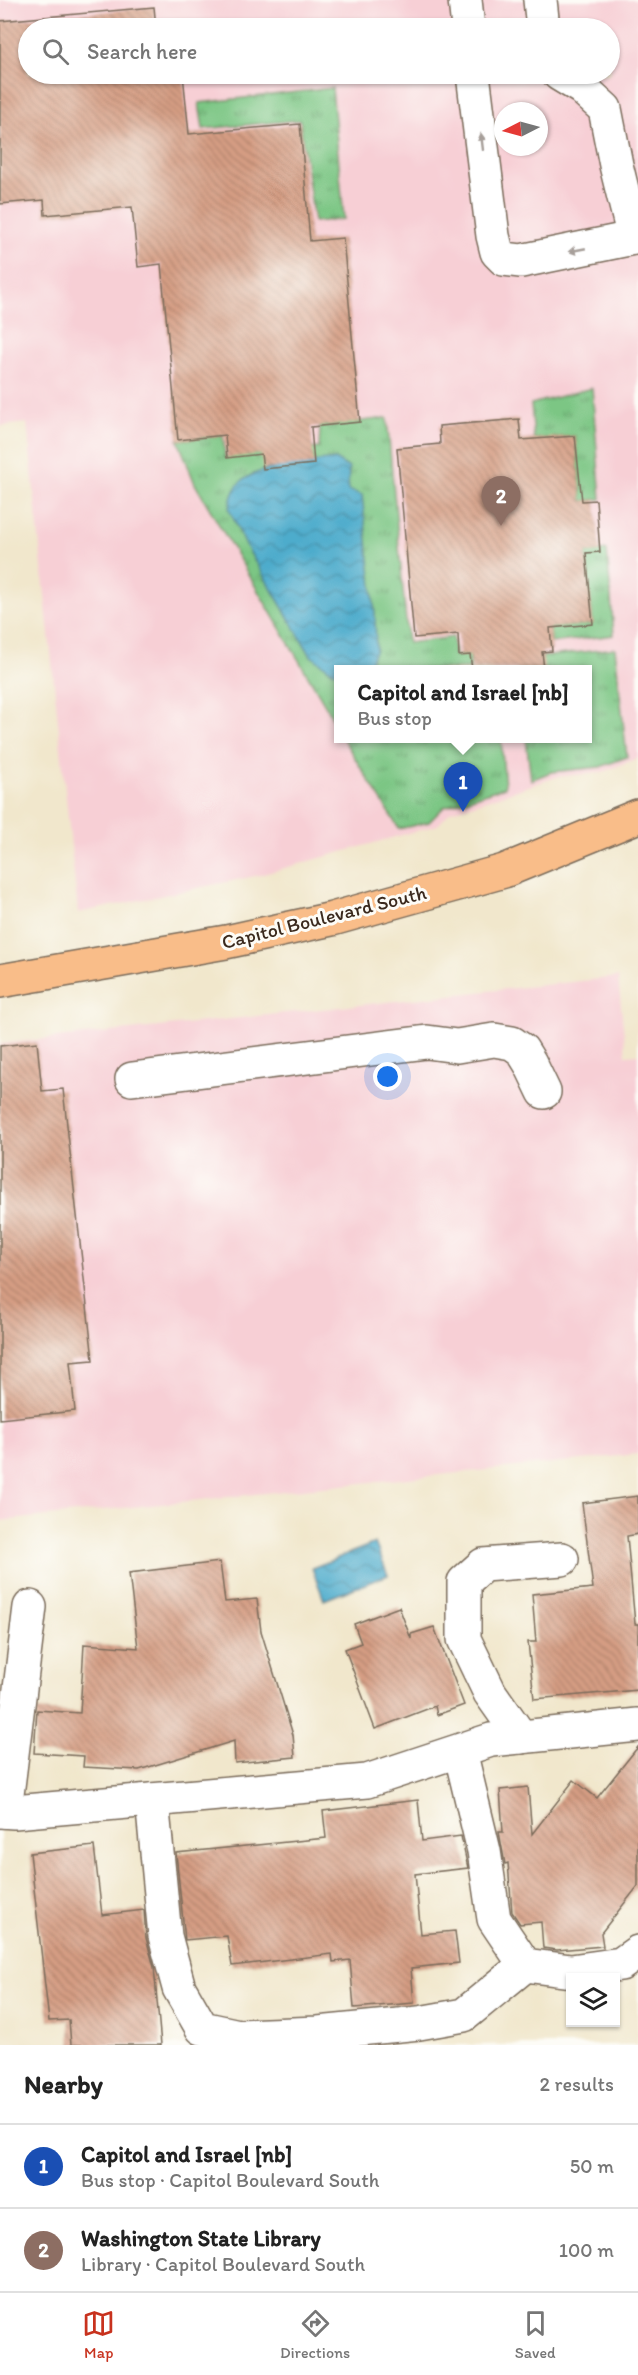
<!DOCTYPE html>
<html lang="en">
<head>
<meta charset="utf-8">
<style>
  :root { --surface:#fff; --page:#f2f2f2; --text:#222; --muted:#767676; --line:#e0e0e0; --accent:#c8321e }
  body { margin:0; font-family:Itim,sans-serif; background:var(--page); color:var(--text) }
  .controls { position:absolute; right:18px; bottom:18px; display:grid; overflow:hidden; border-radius:0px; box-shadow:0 2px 4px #0004 }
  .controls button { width:54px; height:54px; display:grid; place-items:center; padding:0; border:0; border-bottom:2px solid var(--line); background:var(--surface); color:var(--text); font:30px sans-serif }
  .compass { position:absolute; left:494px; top:102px; width:54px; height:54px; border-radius:50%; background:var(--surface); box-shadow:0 2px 4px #0004; rotate:264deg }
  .you { position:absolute; left:388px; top:1077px; width:21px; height:21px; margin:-15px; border:4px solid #fff; border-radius:50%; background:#1a73e8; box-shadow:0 0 0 9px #1a73e833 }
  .badge { display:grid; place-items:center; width:39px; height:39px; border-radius:50%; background:var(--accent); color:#fff; font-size:20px; font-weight:700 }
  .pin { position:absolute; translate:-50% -50px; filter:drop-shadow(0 2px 3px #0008) }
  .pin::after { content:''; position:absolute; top:32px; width:21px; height:18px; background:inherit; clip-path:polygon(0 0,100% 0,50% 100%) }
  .popup { position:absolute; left:334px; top:665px; width:258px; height:78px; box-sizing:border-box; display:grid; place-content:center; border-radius:0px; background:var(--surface); filter:drop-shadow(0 2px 4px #0005); font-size:20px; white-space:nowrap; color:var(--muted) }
  .popup b { font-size:22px; color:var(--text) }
  .popup::after { content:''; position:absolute; left:50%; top:100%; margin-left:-12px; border:12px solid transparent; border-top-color:var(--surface) }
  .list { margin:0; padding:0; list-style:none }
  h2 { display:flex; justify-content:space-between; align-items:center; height:78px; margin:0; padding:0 24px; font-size:26px }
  h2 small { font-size:20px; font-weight:400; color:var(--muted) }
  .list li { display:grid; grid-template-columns:39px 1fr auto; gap:18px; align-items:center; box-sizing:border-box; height:84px; padding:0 24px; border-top:2px solid var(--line) }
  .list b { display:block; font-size:22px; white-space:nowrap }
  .list p { margin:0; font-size:20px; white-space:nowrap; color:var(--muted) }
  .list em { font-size:20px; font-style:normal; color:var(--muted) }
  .icon { flex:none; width:33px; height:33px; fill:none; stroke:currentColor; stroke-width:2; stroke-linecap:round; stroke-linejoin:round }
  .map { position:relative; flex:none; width:638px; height:2045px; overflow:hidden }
  .search { position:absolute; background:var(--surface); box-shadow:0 2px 4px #0004; left:18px; right:18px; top:18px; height:66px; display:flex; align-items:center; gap:15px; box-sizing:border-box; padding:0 21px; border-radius:33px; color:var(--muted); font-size:22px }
  .sheet { height:246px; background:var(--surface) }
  nav { display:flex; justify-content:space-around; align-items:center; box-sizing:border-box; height:84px; border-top:2px solid var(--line); background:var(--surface); font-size:16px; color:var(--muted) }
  nav a { display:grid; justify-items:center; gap:3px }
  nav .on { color:var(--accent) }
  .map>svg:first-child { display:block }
  .built { fill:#f7cfd5; fill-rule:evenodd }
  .grass { fill:url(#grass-tufts); stroke:#5b7851; stroke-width:1.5 }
  .water { fill:url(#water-waves); stroke:#446b75; stroke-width:1.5 }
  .building { fill:url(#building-back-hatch) }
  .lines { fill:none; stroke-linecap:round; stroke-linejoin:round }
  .minor-casing { stroke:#7b6c5b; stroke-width:36 }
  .major-casing { stroke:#7b6c5b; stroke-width:36 }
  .minor { stroke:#fff; stroke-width:33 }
  .major { stroke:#f9bd89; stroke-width:33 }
  .oneway { fill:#a79f9a }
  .labels { text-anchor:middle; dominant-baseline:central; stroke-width:6; stroke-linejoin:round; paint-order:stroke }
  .street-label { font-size:20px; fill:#3b2a1e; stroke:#fdfcf7 }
</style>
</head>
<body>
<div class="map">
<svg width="638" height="2045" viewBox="0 0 638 2045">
  <defs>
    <pattern id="grass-tufts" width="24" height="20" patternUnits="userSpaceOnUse" patternTransform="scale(1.5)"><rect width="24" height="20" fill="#7bc684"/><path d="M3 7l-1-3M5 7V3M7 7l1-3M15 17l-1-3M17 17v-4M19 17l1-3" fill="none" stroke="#66a16b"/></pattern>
    <pattern id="water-waves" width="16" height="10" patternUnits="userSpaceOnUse" patternTransform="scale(1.5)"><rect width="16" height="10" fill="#4eaccc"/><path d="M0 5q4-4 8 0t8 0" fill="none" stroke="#428ca5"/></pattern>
    <pattern id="building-back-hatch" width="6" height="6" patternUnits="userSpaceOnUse" patternTransform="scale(1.5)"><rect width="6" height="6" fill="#d59d83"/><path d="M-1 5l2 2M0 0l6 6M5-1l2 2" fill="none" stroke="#ae806b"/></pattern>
  </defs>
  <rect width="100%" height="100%" fill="#fdfcf7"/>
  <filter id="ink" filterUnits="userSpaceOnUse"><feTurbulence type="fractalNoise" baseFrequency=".0167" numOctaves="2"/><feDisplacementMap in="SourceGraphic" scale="12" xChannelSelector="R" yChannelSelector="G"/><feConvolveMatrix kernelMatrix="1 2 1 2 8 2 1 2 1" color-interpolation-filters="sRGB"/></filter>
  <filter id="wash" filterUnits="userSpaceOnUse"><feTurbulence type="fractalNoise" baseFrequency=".008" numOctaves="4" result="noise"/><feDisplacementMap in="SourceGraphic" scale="24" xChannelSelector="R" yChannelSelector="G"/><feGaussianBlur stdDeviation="1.35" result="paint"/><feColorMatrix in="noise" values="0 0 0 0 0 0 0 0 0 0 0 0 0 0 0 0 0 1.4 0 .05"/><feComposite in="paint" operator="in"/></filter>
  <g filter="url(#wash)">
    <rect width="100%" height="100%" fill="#f1e7cc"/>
    <g class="built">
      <path d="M0,0H638V758L603,772L557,777L450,812L438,825L260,875L78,913L27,423L0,426ZM28,28H610V74H28ZM503,111H539V147H503ZM338,670H588V738H338Z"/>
      <polygon points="618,977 626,1055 638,1054 638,1454 0,1521 0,1044"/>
    </g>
    <g class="grass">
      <polygon points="332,88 344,219 314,222 300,120 203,129 199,103"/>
      <polygon points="592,388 601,499 582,501 575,436 534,439 531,404"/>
      <polygon points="387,418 408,643 453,637 455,656 470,655 470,669 338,670 338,731 330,713 195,484 178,440 223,436 225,457 319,448 320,426"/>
      <polygon points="607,550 614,635 551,643 550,628 593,624 586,553"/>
      <polygon points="615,648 627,757 600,767 551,772 531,780 526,739 588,738 588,670 518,669 517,660"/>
      <polygon points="343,739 501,739 505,787 444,807 429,822 399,829"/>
    </g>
    <g class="water">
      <path d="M335,459L349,468L348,490L362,495L375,613L376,649L369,665L360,669L338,670V672L332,671L311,656L246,546L229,509C231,498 233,487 243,480C260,466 312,462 335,459Z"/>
      <polygon points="375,1543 388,1575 324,1600 312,1568"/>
    </g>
    <g id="blocks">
      <g class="building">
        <polygon points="154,7 156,28 28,28 28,74 183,74 189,134 300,124 310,241 343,238 360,422 311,427 314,464 263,469 261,454 227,458 225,435 178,440 161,264 138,267 132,207 45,215 44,200 0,204 0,21"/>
        <polygon points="519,419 521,440 575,436 582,501 596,500 600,552 586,553 593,624 550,628 552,651 542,652 544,669 472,669 470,655 459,656 458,634 414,638 397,448 440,444 439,426"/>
        <polygon points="37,1042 42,1091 63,1089 93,1360 70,1362 75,1411 0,1419 0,1046"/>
        <polygon points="638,1496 638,1534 627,1536 635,1624 638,1624 638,1690 534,1699 528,1642 536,1642 532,1594 593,1588 582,1503"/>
        <polygon points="220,1562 225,1602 257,1599 261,1631 293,1735 295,1757 235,1763 234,1741 139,1770 83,1767 84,1756 34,1753 37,1710 80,1713 84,1644 138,1648 129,1573"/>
        <polygon points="399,1607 411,1639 411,1634 434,1627 464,1705 437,1715 435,1706 375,1729 345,1649 361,1643 354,1624"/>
        <polygon points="638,1747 638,1886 601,1933 603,1946 557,1950 543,1948 541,1922 520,1924 512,1912 508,1863 505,1864 499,1832 503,1832 500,1790 528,1787 532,1834 574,1780 597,1798"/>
        <polygon points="418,1800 422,1841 461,1836 468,1868 415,1874 421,1934 455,1931 459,1963 411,1968 414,2003 354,2008 350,1960 333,1962 332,1954 232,1966 227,1936 185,1940 176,1853 326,1838 323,1811"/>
        <polygon points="94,1846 102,1915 144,1910 146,1938 154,1967 161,2045 71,2045 69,2020 49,2021 30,1853"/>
      </g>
    </g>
  </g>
  <g filter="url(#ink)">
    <use href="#blocks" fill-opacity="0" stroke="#7b6c5b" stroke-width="1.5"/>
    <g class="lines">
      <defs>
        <g id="minor">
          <polyline points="465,0 468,28"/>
          <polyline points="540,0 543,28"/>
          <polyline points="473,74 493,236 497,252 504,259 521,261 638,237"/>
          <polyline points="559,74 582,88 605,109 616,165 634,238"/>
          <polyline points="132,1079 427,1042 457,1046 494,1040 512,1043 522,1050 530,1063 544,1092"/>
          <polyline points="521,1737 490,1693 464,1639 464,1582 483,1565 562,1559"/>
          <polyline points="460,1751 484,1851 494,1919 525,1965 571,1971 621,1964 638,1952"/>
          <polyline points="152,1800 165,1936 179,1988 202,2028 239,2036 318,2033 419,2023 464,2015 525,1965"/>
          <polyline points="0,1811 14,1812 367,1781 491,1740 638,1725"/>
          <polyline points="5,1811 30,1607"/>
        </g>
        <polyline id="major" points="0,981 226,942 332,919 504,871 638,816"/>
      </defs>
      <use href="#minor" class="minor-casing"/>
      <use href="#major" class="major-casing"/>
      <use href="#minor" class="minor"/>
      <use href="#major" class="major"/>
    </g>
    <defs><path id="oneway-solid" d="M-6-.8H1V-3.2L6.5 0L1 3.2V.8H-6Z" transform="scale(1.5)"/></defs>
    <g class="oneway">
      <use href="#oneway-solid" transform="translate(482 142) rotate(-97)"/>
      <use href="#oneway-solid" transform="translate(577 250) rotate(169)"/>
    </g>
  </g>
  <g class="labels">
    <g class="street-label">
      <text transform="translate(324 917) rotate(-14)">Capitol Boulevard South</text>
    </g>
  </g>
</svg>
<div class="controls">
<button><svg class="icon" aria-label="layers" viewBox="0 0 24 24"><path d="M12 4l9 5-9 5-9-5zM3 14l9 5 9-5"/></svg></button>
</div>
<svg class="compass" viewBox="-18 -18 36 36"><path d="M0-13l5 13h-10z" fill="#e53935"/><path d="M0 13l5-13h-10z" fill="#767676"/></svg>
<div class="you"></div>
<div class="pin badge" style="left:463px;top:812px;background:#1a4fb4">1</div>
<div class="popup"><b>Capitol and Israel [nb]</b>Bus stop</div>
<div class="pin badge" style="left:501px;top:526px;background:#8d6e63">2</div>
<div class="search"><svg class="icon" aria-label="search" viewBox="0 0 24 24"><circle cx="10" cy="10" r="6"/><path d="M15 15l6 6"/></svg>Search here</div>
</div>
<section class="sheet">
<h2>Nearby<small>2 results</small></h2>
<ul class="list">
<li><span class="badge" style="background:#1a4fb4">1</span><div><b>Capitol and Israel [nb]</b><p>Bus stop · Capitol Boulevard South</p></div><em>50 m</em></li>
<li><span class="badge" style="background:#8d6e63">2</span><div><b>Washington State Library</b><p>Library · Capitol Boulevard South</p></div><em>100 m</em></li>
</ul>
</section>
<nav>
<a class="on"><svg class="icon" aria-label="map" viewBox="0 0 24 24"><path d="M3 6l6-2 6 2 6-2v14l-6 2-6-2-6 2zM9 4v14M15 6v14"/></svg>Map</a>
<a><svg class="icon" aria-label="directions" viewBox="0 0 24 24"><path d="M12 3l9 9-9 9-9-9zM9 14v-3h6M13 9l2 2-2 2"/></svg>Directions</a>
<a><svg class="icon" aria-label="saved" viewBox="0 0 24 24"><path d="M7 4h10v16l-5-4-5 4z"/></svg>Saved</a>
</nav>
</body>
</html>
